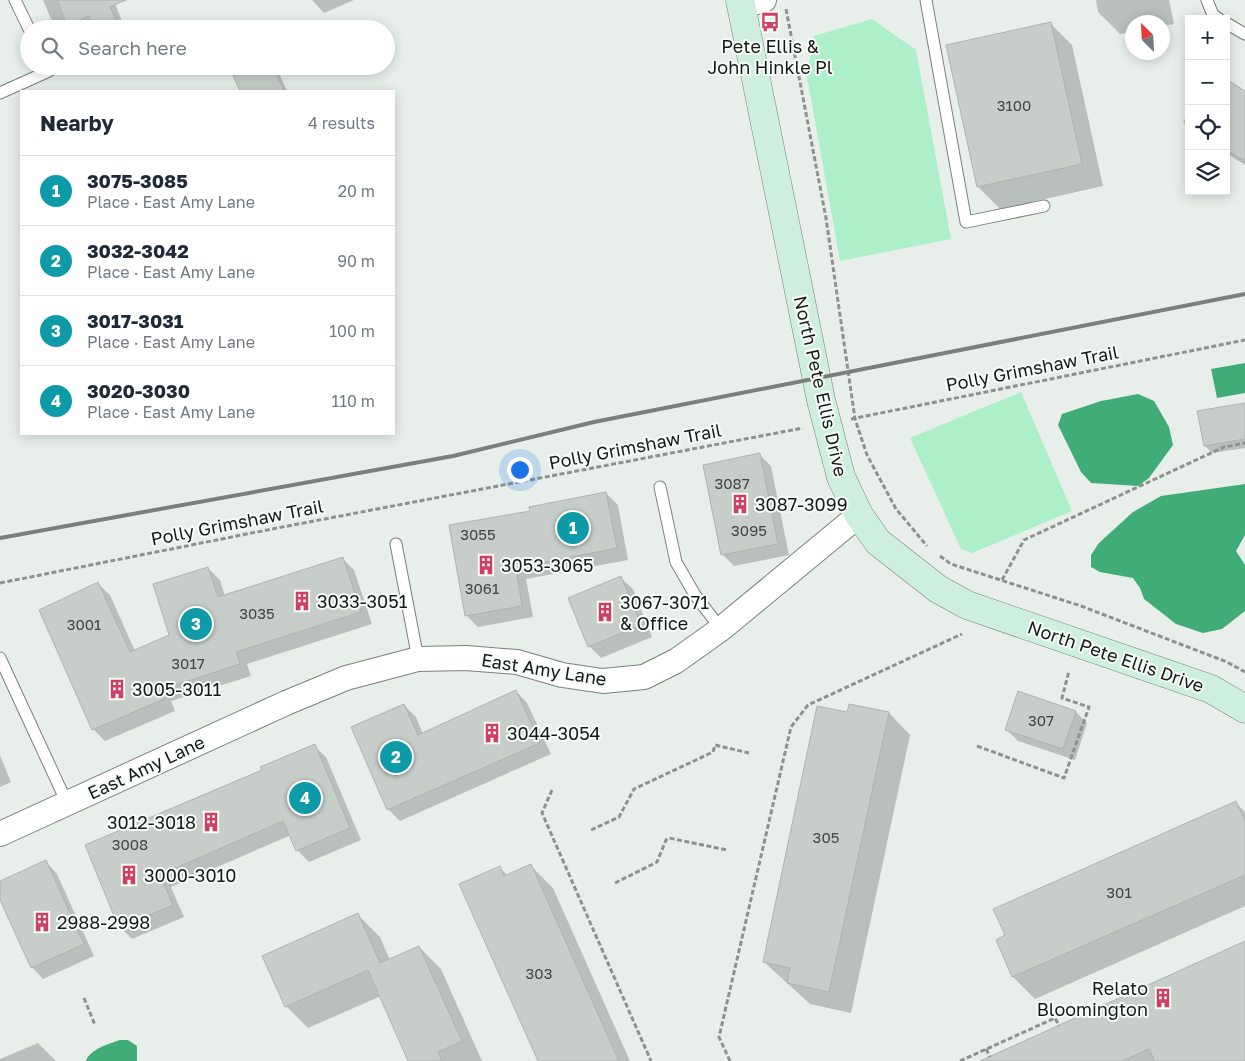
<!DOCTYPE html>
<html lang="en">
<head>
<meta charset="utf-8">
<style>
  :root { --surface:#fff; --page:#f2f2f3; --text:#1f2937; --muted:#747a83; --line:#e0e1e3; --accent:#ce3f66 }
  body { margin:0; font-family:"Golos Text",sans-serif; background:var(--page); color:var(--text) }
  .controls { position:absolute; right:15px; top:15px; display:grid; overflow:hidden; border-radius:0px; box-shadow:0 2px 12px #0003 }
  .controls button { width:45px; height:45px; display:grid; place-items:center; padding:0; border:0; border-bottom:1px solid var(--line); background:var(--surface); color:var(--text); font:25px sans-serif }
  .compass { position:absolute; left:1125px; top:15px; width:45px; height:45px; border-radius:50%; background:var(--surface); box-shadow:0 2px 12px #0003; rotate:336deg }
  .you { position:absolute; left:519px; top:469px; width:18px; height:18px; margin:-12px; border:4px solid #fff; border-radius:50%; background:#1a73e8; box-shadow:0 0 0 8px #1a73e833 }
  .badge { display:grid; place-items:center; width:32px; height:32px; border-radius:50%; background:var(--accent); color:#fff; font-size:16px; font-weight:700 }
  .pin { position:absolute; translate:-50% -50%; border:2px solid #fff; box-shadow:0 1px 5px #0006 }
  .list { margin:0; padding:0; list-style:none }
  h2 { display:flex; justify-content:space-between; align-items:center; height:65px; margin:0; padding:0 20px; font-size:21px }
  h2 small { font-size:16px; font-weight:400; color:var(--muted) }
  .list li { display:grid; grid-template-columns:32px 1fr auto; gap:15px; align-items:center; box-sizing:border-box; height:70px; padding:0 20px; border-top:1px solid var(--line) }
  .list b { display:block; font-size:19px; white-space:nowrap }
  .list p { margin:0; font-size:16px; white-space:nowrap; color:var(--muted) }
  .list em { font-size:16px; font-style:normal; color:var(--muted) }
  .icon { flex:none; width:28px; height:28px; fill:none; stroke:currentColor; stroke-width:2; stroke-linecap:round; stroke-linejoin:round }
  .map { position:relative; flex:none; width:1245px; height:1061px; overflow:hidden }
  .search { position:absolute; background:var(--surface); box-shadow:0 2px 12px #0003; left:20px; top:20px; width:375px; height:55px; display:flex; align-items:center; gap:12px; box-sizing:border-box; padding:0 18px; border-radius:28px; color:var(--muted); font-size:19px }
  .panel { position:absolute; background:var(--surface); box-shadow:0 2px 12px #0003; left:20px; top:90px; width:375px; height:345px; border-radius:0px }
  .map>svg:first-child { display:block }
  .green { fill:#acefc8 }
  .water { fill:#40ac77 }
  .shadow { fill:#0003 }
  .building { fill:#c7cec9; stroke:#adb4b0 }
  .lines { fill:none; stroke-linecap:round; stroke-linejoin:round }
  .lane-casing { stroke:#7a807c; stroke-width:13 }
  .street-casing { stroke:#7a807c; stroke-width:26 }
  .secondary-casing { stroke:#7a807c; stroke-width:29 }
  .path { stroke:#8d928f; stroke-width:3; stroke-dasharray:5 2.5; stroke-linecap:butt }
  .lane { stroke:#fff; stroke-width:11 }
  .street { stroke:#fff; stroke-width:24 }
  .secondary { stroke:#ceefde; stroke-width:28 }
  .rail { stroke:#7b807d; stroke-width:4 }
  .labels { text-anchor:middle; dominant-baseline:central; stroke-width:4; stroke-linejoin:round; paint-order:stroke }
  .number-label { font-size:15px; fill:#434644 }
  .poi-label { font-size:18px; fill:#171918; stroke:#f6fdf8; text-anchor:start }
  .street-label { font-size:18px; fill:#171918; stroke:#f6fdf8 }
</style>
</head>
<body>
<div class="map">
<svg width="1245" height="1061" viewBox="0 0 1245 1061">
  <rect width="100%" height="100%" fill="#e8efeb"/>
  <g class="green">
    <polygon points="872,19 916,50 951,239 840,261 807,76 814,36"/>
    <polygon points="1021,392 1072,511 972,553 961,549 910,438"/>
  </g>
  <g class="water">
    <polygon points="1245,363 1245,393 1217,398 1211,369"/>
    <polygon points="1138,394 1154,401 1169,427 1173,445 1149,478 1138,486 1091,483 1081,472 1058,425 1062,414 1101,401"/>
    <polygon points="1245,484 1245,535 1236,551 1245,565 1245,611 1222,629 1203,633 1176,624 1144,599 1140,588 1133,578 1100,572 1091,567 1091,555 1099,543 1133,512 1161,496"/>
    <path d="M120,1040H128L137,1046V1061H86C90,1049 109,1044 120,1040Z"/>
  </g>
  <g class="shadow">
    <polygon points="43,0 110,0 116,6 125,29 73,29 71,27 61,29 51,19"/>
    <polygon points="312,0 354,0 324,13"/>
    <polygon points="1096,0 1169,0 1174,24 1162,26 1162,22 1132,22 1132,32 1120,34 1098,12"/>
    <polygon points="1050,23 1072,45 1103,186 1000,209 978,187"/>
    <polygon points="230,66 276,66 287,91 242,91"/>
    <polygon points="1226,81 1245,92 1245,165 1226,153"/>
    <polygon points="1189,113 1189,128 1183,122"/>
    <polygon points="1245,404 1245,448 1212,453 1205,446"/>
    <polygon points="760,455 771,466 789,555 734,566 722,554"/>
    <polygon points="606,493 618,505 628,560 526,579 533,617 478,627 466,615 531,512"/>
    <polygon points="343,559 354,570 372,624 247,664 251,676 171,701 175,711 105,741 93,729 98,584 110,595 135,651 171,635 208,568 220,580 225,596"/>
    <polygon points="621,578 633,589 652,637 601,658 589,646"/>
    <polygon points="516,691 527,703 551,754 400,821 388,809 404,705 416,717 423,734"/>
    <polygon points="1019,692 1076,712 1087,723 1075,760 1018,741 1006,729"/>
    <polygon points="889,713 910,735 851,1013 810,1004 764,962 848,714"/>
    <polygon points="314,746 326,757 361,840 309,862 297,850 291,835 171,887 184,917 132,939 120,927 86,846 263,770"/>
    <polygon points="0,755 11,782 0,787"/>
    <polygon points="1235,802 1245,812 1245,906 1035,999 1013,977 997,940"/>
    <polygon points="46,862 57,874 94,956 43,979 32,967 0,897 0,883"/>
    <polygon points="531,866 553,888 630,1061 540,1061 500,868 508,876"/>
    <polygon points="358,915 380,937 390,960 419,947 441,969 482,1061 410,1061 381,996 308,1028 286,1006"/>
    <polygon points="1245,943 1245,1061 983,1061"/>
    <polygon points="38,1043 56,1061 0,1061 0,1059"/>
  </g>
  <g class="building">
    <polygon points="57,0 126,0 110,7 120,29 94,29 89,16 67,25"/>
    <polygon points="1051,22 1082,164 977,187 946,45"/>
    <polygon points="229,66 273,66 284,91 240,91"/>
    <polygon points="1226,79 1245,91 1245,161 1226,150"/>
    <polygon points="1245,403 1245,439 1204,446 1197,411"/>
    <polygon points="760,453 778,544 721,555 703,465"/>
    <polygon points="606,492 617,548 516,568 522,606 465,616 449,525 530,511 529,507"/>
    <polygon points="343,557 361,612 236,652 240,664 160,690 164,699 92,730 39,610 98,582 130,652 169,635 153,584 208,567 218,597"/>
    <polygon points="621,576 641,625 588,647 568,598"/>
    <polygon points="516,690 540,743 387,810 351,727 404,704 418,735"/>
    <polygon points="1018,691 1076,711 1063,749 1005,730"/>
    <polygon points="849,704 889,712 829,992 787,983 790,968 763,962 817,706 847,712"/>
    <polygon points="315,744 350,828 296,851 283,821 160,875 173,905 119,928 85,845 262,770 260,767"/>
    <polygon points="1236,801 1245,821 1245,875 1012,977 996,940 1005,935 993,909"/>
    <polygon points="46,860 84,944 31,968 0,900 0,881"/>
    <polygon points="531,864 619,1061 538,1061 459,884 500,866 504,876"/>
    <polygon points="358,913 380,963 419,946 462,1041 438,1052 442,1061 408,1061 368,970 285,1007 262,956"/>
    <polygon points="1245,941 1245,1061 1155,1061 1149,1049 1122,1061 980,1061"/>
  </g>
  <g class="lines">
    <defs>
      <g id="lane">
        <polyline points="15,0 29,29"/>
        <polyline points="926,0 966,222 1044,206"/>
        <polyline points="1207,0 1213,15 1219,19"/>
        <polyline points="1226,23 1245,34"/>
        <polyline points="0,93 49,71 47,66"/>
        <polyline points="660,487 676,562 695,595 721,629"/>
        <polyline points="396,544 418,659"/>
        <polyline points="0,658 67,803"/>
      </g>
      <g id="street">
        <polyline points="742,6 764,0"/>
        <polyline points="0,834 286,703 346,678 418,659 466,658 517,662 562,675 603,681 644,677 676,661 721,629 859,515"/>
      </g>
      <polyline id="secondary" points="740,0 821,400 841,477 859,515 878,542 938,589 967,605 1211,689 1245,709"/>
    </defs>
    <use href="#lane" class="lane-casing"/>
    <use href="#street" class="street-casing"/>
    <use href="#secondary" class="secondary-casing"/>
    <g class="path">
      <polyline points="786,9 826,218 855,419 867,455 896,509 927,546"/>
      <polyline points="851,419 1245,340"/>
      <polyline points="940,556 951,564 1081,606 1227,662 1245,672"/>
      <polyline points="1002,580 1024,540 1224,447 1245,443"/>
      <polyline points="0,583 272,529 803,428"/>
      <polyline points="977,746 1064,778 1089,707 1062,698 1069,671"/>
      <polyline points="552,790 542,813 651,1061"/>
      <polyline points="591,830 619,817 634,789 713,752 715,745 749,753"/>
      <polyline points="615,883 657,862 666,840 669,838 727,850"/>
      <polyline points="84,998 95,1025"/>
      <polyline points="986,1049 990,1057"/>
      <polyline points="730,1061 719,1037 791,727 808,705 962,634"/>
      <polyline points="960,1061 1055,1018 1059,1026"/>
    </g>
    <use href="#lane" class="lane"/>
    <use href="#street" class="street"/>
    <use href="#secondary" class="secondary"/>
    <polyline class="rail" points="0,538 453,456 594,422 1245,294"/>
  </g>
  <defs>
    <symbol id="bus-bare" viewBox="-9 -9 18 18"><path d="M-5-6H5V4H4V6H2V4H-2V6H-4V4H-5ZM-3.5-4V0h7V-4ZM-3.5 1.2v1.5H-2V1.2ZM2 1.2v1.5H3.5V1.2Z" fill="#ce3f66" stroke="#f6fdf8" stroke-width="2.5" paint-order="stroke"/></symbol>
    <symbol id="building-bare" viewBox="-9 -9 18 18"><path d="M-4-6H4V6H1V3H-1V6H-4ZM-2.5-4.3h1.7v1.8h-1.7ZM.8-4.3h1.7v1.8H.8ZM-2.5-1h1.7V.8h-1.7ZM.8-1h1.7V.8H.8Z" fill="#ce3f66" stroke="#f6fdf8" stroke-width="2.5" paint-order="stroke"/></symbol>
  </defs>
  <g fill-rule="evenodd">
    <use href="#bus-bare" x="756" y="8" width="28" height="28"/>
    <use href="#building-bare" x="726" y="490" width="28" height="28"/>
    <use href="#building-bare" x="472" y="551" width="28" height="28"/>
    <use href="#building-bare" x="288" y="587" width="28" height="28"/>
    <use href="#building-bare" x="591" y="598" width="28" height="28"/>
    <use href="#building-bare" x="103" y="675" width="28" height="28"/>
    <use href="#building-bare" x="478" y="719" width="28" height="28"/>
    <use href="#building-bare" x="197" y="808" width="28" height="28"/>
    <use href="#building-bare" x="115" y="861" width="28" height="28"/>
    <use href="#building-bare" x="28" y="908" width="28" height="28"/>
    <use href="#building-bare" x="1149" y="984" width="28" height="28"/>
  </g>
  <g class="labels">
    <g class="number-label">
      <text x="1014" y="105">3100</text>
      <text x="732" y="483">3087</text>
      <text x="749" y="530">3095</text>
      <text x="478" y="534">3055</text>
      <text x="482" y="588">3061</text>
      <text x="257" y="613">3035</text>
      <text x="84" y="624">3001</text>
      <text x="188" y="663">3017</text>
      <text x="1041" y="720">307</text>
      <text x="826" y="837">305</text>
      <text x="130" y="844">3008</text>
      <text x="1119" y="892">301</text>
      <text x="539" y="973">303</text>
    </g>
    <g class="poi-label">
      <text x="770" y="46" text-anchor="middle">Pete Ellis &amp;<tspan x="770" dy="21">John Hinkle Pl</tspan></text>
      <text x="755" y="504">3087-3099</text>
      <text x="501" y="565">3053-3065</text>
      <text x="317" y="601">3033-3051</text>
      <text x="620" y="602">3067-3071<tspan x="620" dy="21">&amp; Office</tspan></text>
      <text x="132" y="689">3005-3011</text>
      <text x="507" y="733">3044-3054</text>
      <text x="196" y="822" text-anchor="end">3012-3018</text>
      <text x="144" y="875">3000-3010</text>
      <text x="57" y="922">2988-2998</text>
      <text x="1148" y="988" text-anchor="end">Relato<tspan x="1148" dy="21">Bloomington</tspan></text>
    </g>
    <g class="street-label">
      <text transform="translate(1032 368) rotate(-11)">Polly Grimshaw Trail</text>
      <text transform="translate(821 386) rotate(77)">North Pete Ellis Drive</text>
      <text transform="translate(635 446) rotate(-11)">Polly Grimshaw Trail</text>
      <text transform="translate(237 522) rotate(-11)">Polly Grimshaw Trail</text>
      <text transform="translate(1116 656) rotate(19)">North Pete Ellis Drive</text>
      <text transform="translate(544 669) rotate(9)">East Amy Lane</text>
      <text transform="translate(146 767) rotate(-25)">East Amy Lane</text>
    </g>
  </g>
</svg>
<div class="controls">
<button>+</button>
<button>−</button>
<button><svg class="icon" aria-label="locate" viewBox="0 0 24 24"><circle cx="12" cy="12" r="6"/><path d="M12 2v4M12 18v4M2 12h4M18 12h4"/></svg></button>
<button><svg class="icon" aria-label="layers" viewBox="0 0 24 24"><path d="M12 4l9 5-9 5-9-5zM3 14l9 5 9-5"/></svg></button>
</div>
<svg class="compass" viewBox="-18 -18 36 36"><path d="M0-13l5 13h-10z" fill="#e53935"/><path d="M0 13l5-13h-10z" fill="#747a83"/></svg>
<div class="you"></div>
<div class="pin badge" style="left:573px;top:528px;background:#0f9aa8">1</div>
<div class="pin badge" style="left:396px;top:757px;background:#0f9aa8">2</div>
<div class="pin badge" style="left:196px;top:624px;background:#0f9aa8">3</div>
<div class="pin badge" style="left:305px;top:798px;background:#0f9aa8">4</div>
<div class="search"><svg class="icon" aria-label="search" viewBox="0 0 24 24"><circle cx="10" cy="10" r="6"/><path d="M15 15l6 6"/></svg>Search here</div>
<section class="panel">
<h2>Nearby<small>4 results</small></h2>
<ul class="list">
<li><span class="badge" style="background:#0f9aa8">1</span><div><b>3075-3085</b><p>Place · East Amy Lane</p></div><em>20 m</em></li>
<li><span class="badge" style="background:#0f9aa8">2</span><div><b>3032-3042</b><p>Place · East Amy Lane</p></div><em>90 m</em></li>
<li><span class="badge" style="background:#0f9aa8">3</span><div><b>3017-3031</b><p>Place · East Amy Lane</p></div><em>100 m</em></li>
<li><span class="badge" style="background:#0f9aa8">4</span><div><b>3020-3030</b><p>Place · East Amy Lane</p></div><em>110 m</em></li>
</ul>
</section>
</div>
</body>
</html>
